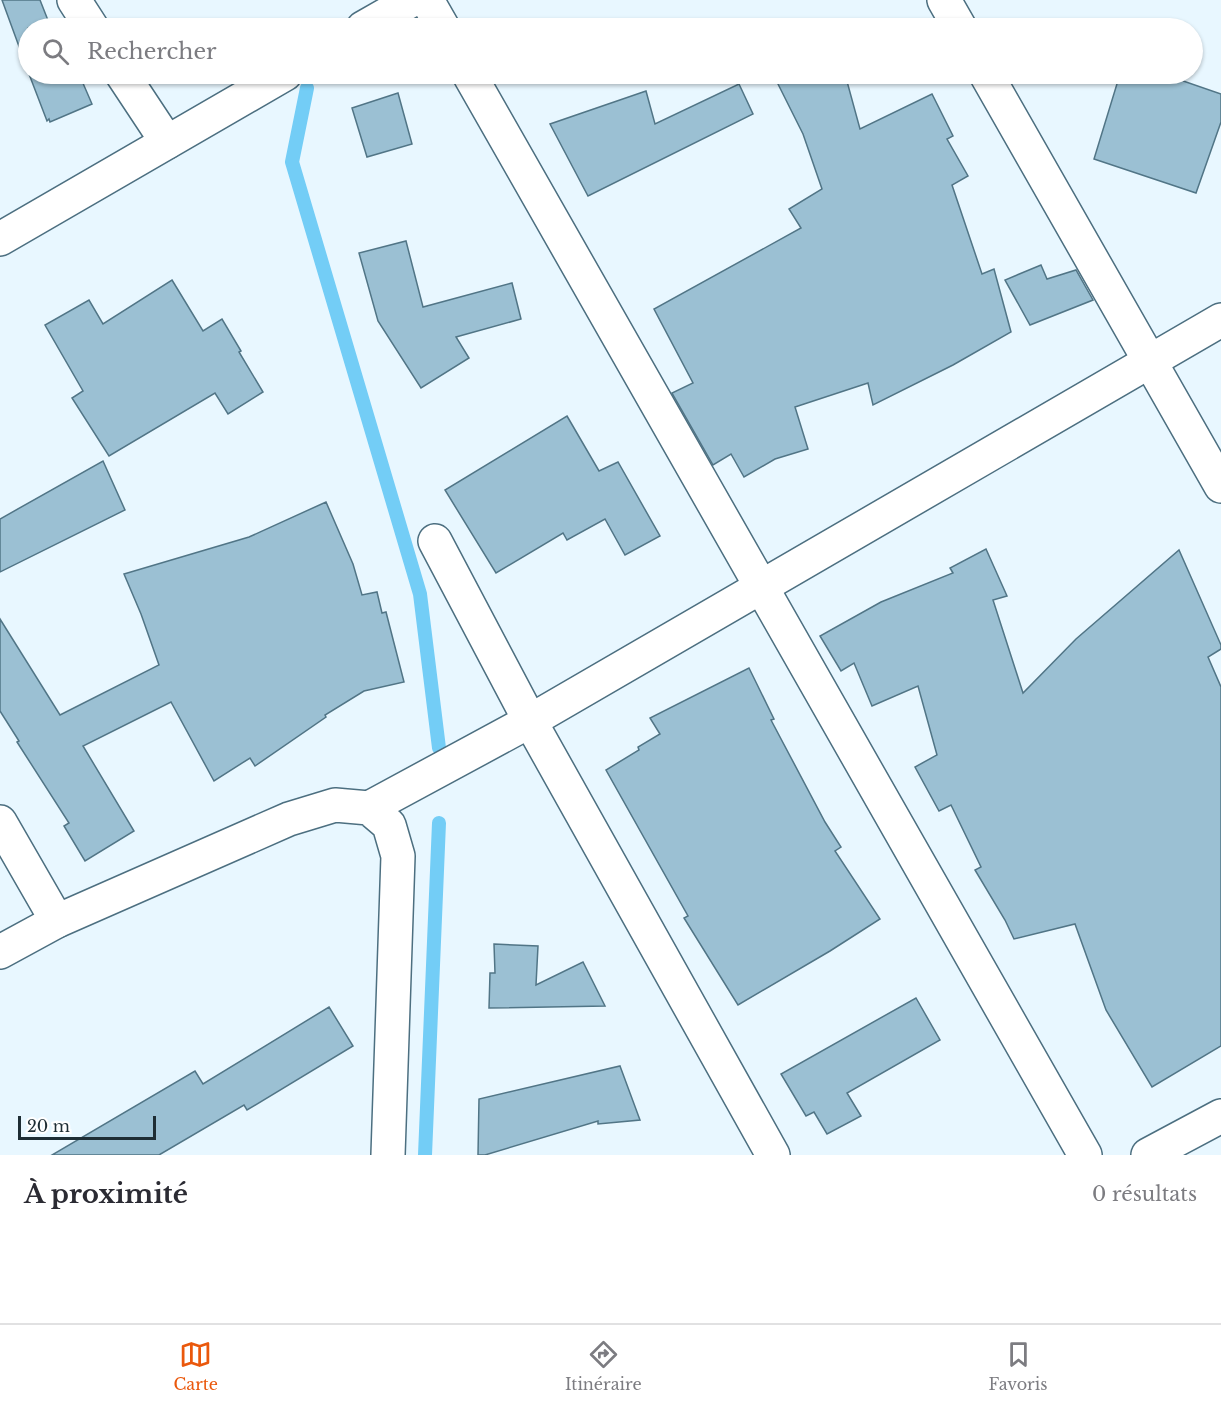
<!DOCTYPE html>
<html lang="fr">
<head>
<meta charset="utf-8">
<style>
  :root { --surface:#fff; --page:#f7f7f7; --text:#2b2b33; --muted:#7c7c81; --line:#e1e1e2; --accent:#ea580c }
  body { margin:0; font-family:"Libre Baskerville",serif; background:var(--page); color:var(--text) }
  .scale { position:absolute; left:18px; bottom:15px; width:138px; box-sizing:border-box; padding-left:6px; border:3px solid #1e2d34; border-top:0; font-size:16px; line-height:21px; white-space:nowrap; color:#1e2d34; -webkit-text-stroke:4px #fff; paint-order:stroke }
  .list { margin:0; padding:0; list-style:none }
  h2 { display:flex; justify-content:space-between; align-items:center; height:78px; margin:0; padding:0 24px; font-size:26px }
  h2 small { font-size:20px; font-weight:400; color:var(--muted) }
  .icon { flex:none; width:33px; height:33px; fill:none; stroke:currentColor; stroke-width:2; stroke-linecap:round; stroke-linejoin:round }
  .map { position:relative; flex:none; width:1221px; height:1155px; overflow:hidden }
  .search { position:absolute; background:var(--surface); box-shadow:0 2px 4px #0004; left:18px; right:18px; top:18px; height:66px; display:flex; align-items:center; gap:15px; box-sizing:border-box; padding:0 21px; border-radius:33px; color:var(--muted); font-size:22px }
  .sheet { height:168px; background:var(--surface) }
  nav { display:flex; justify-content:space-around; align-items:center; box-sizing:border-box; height:84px; border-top:2px solid var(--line); background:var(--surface); font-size:16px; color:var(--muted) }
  nav a { display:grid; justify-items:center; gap:3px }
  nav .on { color:var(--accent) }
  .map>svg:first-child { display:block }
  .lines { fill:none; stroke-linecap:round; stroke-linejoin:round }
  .stream { stroke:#73cdf6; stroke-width:14 }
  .building { fill:#9bc0d3; stroke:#517586; stroke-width:1.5 }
  .street-casing { stroke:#4c6f80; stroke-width:36 }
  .secondary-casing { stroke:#4c6f80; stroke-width:36 }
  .street { stroke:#fff; stroke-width:33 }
  .secondary { stroke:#fff; stroke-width:33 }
</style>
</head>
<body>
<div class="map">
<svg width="1221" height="1155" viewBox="0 0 1221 1155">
  <rect width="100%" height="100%" fill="#e8f7ff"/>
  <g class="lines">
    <g class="stream">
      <polyline points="307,88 292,162 420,594 439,748"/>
      <polyline points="425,1155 439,823"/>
    </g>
  </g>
  <g class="building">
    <polygon points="2,0 40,0 51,28 28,28 28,71"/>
    <polygon points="29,74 79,74 92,104 50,122 49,119 47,121"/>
    <polygon points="773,74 845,74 860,129 932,94 953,136 947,139 968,176 952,185 982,274 994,269 1011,332 953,365 873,405 868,383 795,407 808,449 775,459 744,477 731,454 713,465 672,393 693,383 654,309 801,228 789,209 822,189 803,134"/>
    <polygon points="1120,74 1163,74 1221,94 1221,122 1196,193 1094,159"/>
    <polygon points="739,84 753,114 588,196 550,124 646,91 655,124"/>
    <polygon points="398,93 412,144 367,157 352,108"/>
    <polygon points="406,241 423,307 512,283 521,319 456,337 469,358 421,388 378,321 359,253"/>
    <polygon points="1041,265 1047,279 1076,270 1093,300 1030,325 1005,280"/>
    <polygon points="172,280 203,331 222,319 241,351 239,352 263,392 228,414 215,393 109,456 72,398 83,391 45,325 89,300 103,324"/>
    <polygon points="567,416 599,471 618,462 660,536 625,555 605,519 567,540 563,533 496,573 445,490"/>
    <polygon points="103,461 125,510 0,572 0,519"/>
    <polygon points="326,502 353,564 362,595 377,592 382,613 386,612 404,682 364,691 325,715 326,717 255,766 250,758 214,781 171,702 83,746 134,831 85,861 64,826 69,823 17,742 19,741 0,711 0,619 60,715 159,665 141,614 124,574 249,537"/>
    <polygon points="986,549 1007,596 993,600 1023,693 1076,639 1179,550 1221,645 1221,649 1208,657 1221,687 1221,1046 1152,1087 1106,1010 1075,924 1014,939 1005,920 975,870 981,867 951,805 939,811 915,767 937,755 918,686 872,706 854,663 841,671 820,636 881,602 953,573 950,568"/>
    <polygon points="749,668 774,719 771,720 825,822 841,847 835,851 880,919 830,951 738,1005 684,918 688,916 606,770 639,750 638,747 660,734 650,718"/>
    <polygon points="494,944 538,946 536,985 583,962 605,1006 489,1008 490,973 495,973"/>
    <polygon points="916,998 940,1040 847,1093 861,1116 827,1134 814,1112 806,1116 781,1074"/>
    <polygon points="329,1007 353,1046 247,1110 244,1105 159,1155 52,1155 195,1071 203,1084"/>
    <polygon points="620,1066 640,1120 598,1124 598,1121 485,1155 478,1155 479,1099"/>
  </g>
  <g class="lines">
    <defs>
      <g id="street">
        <polyline points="74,0 92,28"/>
        <polyline points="427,0 443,28"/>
        <polyline points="944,0 960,28"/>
        <polyline points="363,28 412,0"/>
        <polyline points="122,74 167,142"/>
        <polyline points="469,74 1085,1155"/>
        <polyline points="986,74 1221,486"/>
        <polyline points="0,239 285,74"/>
        <polyline points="435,541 530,721 773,1155"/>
        <polyline points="369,808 530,721 1221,320"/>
        <polyline points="1148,1155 1221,1116"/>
      </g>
      <g id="secondary">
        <polyline points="0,822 57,921"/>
        <polyline points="0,952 57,921 289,819 335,805 369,808 389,825 398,856 388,1155"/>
      </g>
    </defs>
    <use href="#street" class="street-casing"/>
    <use href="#secondary" class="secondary-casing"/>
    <use href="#street" class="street"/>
    <use href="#secondary" class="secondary"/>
  </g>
</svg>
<div class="scale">20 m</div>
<div class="search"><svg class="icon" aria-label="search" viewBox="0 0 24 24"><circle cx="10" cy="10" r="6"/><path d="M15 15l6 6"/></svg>Rechercher</div>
</div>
<section class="sheet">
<h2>À proximité<small>0 résultats</small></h2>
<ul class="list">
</ul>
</section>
<nav>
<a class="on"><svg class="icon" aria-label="map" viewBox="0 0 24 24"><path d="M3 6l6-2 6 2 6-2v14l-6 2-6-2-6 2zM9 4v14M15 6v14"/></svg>Carte</a>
<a><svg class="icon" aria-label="directions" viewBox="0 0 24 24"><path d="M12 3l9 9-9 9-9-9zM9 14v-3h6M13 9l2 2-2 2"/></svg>Itinéraire</a>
<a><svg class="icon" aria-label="saved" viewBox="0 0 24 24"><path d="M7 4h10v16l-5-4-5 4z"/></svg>Favoris</a>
</nav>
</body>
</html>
